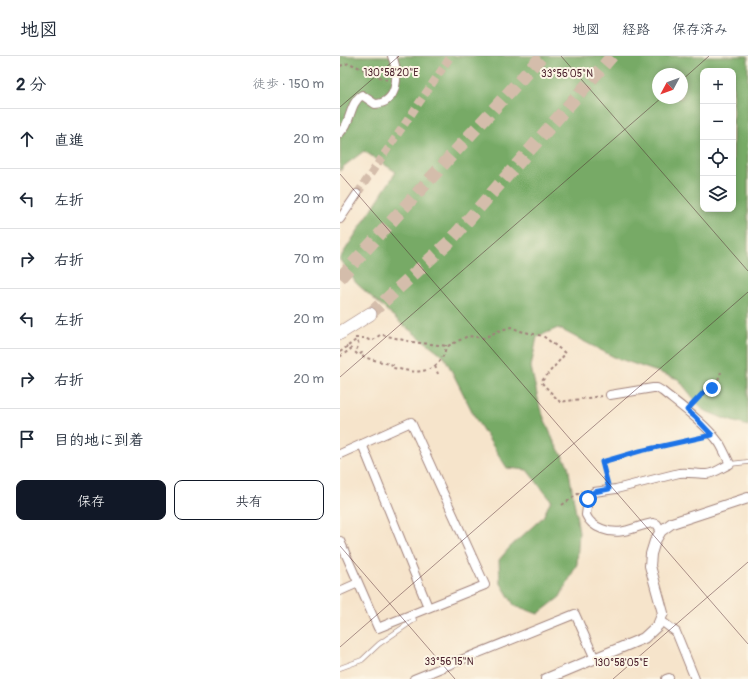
<!DOCTYPE html>
<html lang="ja">
<head>
<meta charset="utf-8">
<style>
  :root { --surface:#fff; --page:#f2f2f3; --text:#1f2937; --muted:#747a83; --line:#e0e1e3; --accent:#111827 }
  body { margin:0; font-family:Pangolin,"Klee One",sans-serif; background:var(--page); color:var(--text) }
  .controls { position:absolute; right:12px; top:12px; display:grid; overflow:hidden; border-radius:8px; box-shadow:0 2px 6px #0003 }
  .controls button { width:36px; height:36px; display:grid; place-items:center; padding:0; border:0; border-bottom:1px solid var(--line); background:var(--surface); color:var(--text); font:20px sans-serif }
  .compass { position:absolute; left:312px; top:12px; width:36px; height:36px; border-radius:50%; background:var(--surface); box-shadow:0 2px 6px #0003; rotate:229deg }
  .stop { position:absolute; width:12px; height:12px; margin:-9px; border:3px solid #1a73e8; border-radius:50%; background:#fff }
  .stop.end { background:#1a73e8; border-color:#fff; box-shadow:0 1px 4px #0008 }
  .list { margin:0; padding:0; list-style:none }
  h2 { display:flex; justify-content:space-between; align-items:center; height:52px; margin:0; padding:0 16px; font-size:17px }
  h2 small { font-size:13px; font-weight:400; color:var(--muted) }
  .list li { display:grid; grid-template-columns:26px 1fr auto; gap:12px; align-items:center; box-sizing:border-box; height:60px; padding:0 16px; border-top:1px solid var(--line) }
  .list b { display:block; font-size:15px; white-space:nowrap }
  .list em { font-size:13px; font-style:normal; color:var(--muted) }
  .actions { display:flex; gap:8px; padding:12px 16px }
  .actions a { flex:1; padding:9px 0; border:1px solid var(--accent); border-radius:8px; text-align:center; font-size:14px; color:var(--accent) }
  .actions .main { background:var(--accent); color:#fff }
  .icon { flex:none; width:22px; height:22px; fill:none; stroke:currentColor; stroke-width:2; stroke-linecap:round; stroke-linejoin:round }
  .map { position:relative; flex:none; width:408px; height:623px; overflow:hidden }
  header { display:flex; align-items:center; gap:24px; box-sizing:border-box; height:56px; padding:0 20px; background:var(--surface); border-bottom:1px solid var(--line) }
  header strong { font-size:19px }
  nav { display:flex; gap:22px; margin-inline-start:auto; font-size:14px }
  main { display:flex }
  aside { flex:1; background:var(--surface) }
  .map>svg:first-child { display:block }
  .forest { fill:#7a6; stroke:#606448; fill-rule:evenodd }
  .lines { fill:none; stroke-linecap:round; stroke-linejoin:round }
  .minor-tunnel { stroke:#d4bdab; stroke-width:8; stroke-dasharray:8 4; stroke-linecap:butt }
  .primary-tunnel { stroke:#d4bdab; stroke-width:13; stroke-dasharray:13 6; stroke-linecap:butt }
  .service-casing { stroke:#a0827b; stroke-width:5.5 }
  .minor-casing { stroke:#a0827b; stroke-width:10 }
  .tertiary-casing { stroke:#a0827b; stroke-width:12 }
  .primary-casing { stroke:#a0827b; stroke-width:14 }
  .path { stroke:#a0827b; stroke-width:2; stroke-dasharray:3 3; stroke-linecap:butt }
  .service { stroke:#fff; stroke-width:4 }
  .minor { stroke:#fff; stroke-width:8 }
  .tertiary { stroke:#fff; stroke-width:10 }
  .primary { stroke:#fff; stroke-width:13 }
  .route { stroke:#1a73e8; stroke-width:5 }
  .ticks { fill:none; stroke:#4a1f2b; stroke-width:1; stroke-opacity:0.45 }
  .ticks-label { font-size:10px; text-anchor:middle; fill:#4a1f2b; stroke:#fcf5e5; stroke-width:4; stroke-linejoin:round; paint-order:stroke }
</style>
</head>
<body>
<header>
<strong>地図</strong>
<nav><a>地図</a><a>経路</a><a>保存済み</a></nav>
</header>
<main>
<aside>
<h2>2 分<small>徒歩 · 150 m</small></h2>
<ul class="list">
<li><svg class="icon" aria-label="ahead" viewBox="0 0 24 24"><path d="M12 20V5M6 11l6-6 6 6"/></svg><div><b>直進</b></div><em>20 m</em></li>
<li><svg class="icon" aria-label="left" viewBox="0 0 24 24"><path d="M17 20v-9H6M10 6l-5 5 5 5"/></svg><div><b>左折</b></div><em>20 m</em></li>
<li><svg class="icon" aria-label="right" viewBox="0 0 24 24"><path d="M7 20v-9h11M14 6l5 5-5 5"/></svg><div><b>右折</b></div><em>70 m</em></li>
<li><svg class="icon" aria-label="left" viewBox="0 0 24 24"><path d="M17 20v-9H6M10 6l-5 5 5 5"/></svg><div><b>左折</b></div><em>20 m</em></li>
<li><svg class="icon" aria-label="right" viewBox="0 0 24 24"><path d="M7 20v-9h11M14 6l5 5-5 5"/></svg><div><b>右折</b></div><em>20 m</em></li>
<li><svg class="icon" aria-label="arrive" viewBox="0 0 24 24"><path d="M6 21V4h12l-3 4 3 4H6"/></svg><div><b>目的地に到着</b></div></li>
</ul>
<div class="actions"><a class="main">保存</a><a>共有</a></div>
</aside>
<div class="map">
<svg width="408" height="623" viewBox="0 0 408 623">
  <rect width="100%" height="100%" fill="#fcf5e5"/>
  <filter id="ink" filterUnits="userSpaceOnUse"><feTurbulence type="fractalNoise" baseFrequency=".025" numOctaves="2"/><feDisplacementMap in="SourceGraphic" scale="8" xChannelSelector="R" yChannelSelector="G"/><feConvolveMatrix kernelMatrix="1 2 1 2 8 2 1 2 1" color-interpolation-filters="sRGB"/></filter>
  <filter id="wash" filterUnits="userSpaceOnUse"><feTurbulence type="fractalNoise" baseFrequency=".012" numOctaves="4" result="noise"/><feDisplacementMap in="SourceGraphic" scale="16" xChannelSelector="R" yChannelSelector="G"/><feGaussianBlur stdDeviation="0.9" result="paint"/><feColorMatrix in="noise" values="0 0 0 0 0 0 0 0 0 0 0 0 0 0 0 0 0 1.4 0 .05"/><feComposite in="paint" operator="in"/></filter>
  <g filter="url(#wash)">
    <rect width="100%" height="100%" fill="#f6e4cb"/>
    <path class="forest" d="M0,0H408V370L385,363L363,354L338,323L274,301L218,272L197,281L191,311L200,352L214,386L228,409L239,476L237,508L220,541L198,558L174,549L160,526L159,504L170,491L203,461L211,444L187,414L167,412L137,365L104,300L63,269L16,227L0,204V202L56,116L24,95L4,110L0,115ZM363,15H393V153H363ZM318,18H342V42H318Z"/>
  </g>
  <g filter="url(#ink)">
    <g class="lines">
      <polyline class="minor-tunnel" points="17,138 111,0"/>
      <g class="primary-tunnel">
        <polyline points="0,222 202,0"/>
        <polyline points="30,258 109,186 272,0"/>
      </g>
      <defs>
        <g id="service">
          <polyline points="390,408 408,406"/>
          <polyline points="0,612 22,604 39,588 74,564 72,558"/>
        </g>
        <g id="minor">
          <path d="M0,77C2,74 5,71 6,69C11,59 12,45 22,39L35,48C59,47 59,17 52,0"/>
          <polyline points="0,163 17,138"/>
          <path d="M270,339L313,332H317L322,335C342,351 365,367 380,388C384,395 387,402 390,408C382,411 375,418 366,418C357,418 348,416 339,417L276,433L254,436L248,443L246,459C249,466 254,470 262,473C282,481 294,470 313,467L317,468L321,475"/>
          <polyline points="22,388 88,551"/>
          <polyline points="0,398 71,366 145,529 38,572 0,485"/>
          <polyline points="0,535 18,527"/>
          <polyline points="320,564 336,576 355,623"/>
          <polyline points="74,623 235,558 255,603"/>
          <polyline points="326,623 329,622"/>
        </g>
        <polyline id="tertiary" points="206,623 304,582 318,569 323,557 310,510 311,498 315,485 321,475 332,467 408,442"/>
        <polyline id="primary" points="0,277 30,258"/>
      </defs>
      <use href="#service" class="service-casing"/>
      <use href="#minor" class="minor-casing"/>
      <use href="#tertiary" class="tertiary-casing"/>
      <use href="#primary" class="primary-casing"/>
      <g class="path">
        <polyline points="0,10 9,7 47,24"/>
        <polyline points="15,282 25,282 29,284 33,284 40,279 43,279 72,286 108,290 128,280 144,282 158,275 171,271 180,275 203,280 225,297 225,298 201,326 220,346 262,340"/>
        <polyline points="0,296 8,290"/>
        <path d="M0,299L1,300L11,293L8,290L16,284L19,289L15,296L18,299L22,297L24,299L23,301L53,309V312C61,313 74,317 82,315C96,313 105,302 106,289"/>
        <polyline points="95,310 98,318"/>
        <polyline points="353,348 366,334 376,329 381,316"/>
        <polyline points="267,426 262,406 300,395 363,381"/>
        <polyline points="222,449 242,435"/>
      </g>
      <use href="#service" class="service"/>
      <use href="#minor" class="minor"/>
      <use href="#tertiary" class="tertiary"/>
      <use href="#primary" class="primary"/>
    </g>
  </g>
  <g class="lines" filter="url(#ink)">
    <polyline class="route" points="248,443 254,436 269,433 262,406 300,395 372,379 355,361 347,354 365,335 372,332"/>
  </g>
  <path class="ticks" d="M221,0L408,215M342,24L369,0M0,51L59,0M0,118L408,588M0,321L321,42M0,490L115,623M0,591L408,236M273,623L408,506"/>
  <g class="ticks-label">
    <text x="51" y="20">130°58'20"E</text>
    <text x="227" y="21">33°56'05"N</text>
    <text x="109" y="609">33°56'15"N</text>
    <text x="281" y="610">130°58'05"E</text>
  </g>
</svg>
<div class="controls">
<button>+</button>
<button>−</button>
<button><svg class="icon" aria-label="locate" viewBox="0 0 24 24"><circle cx="12" cy="12" r="6"/><path d="M12 2v4M12 18v4M2 12h4M18 12h4"/></svg></button>
<button><svg class="icon" aria-label="layers" viewBox="0 0 24 24"><path d="M12 4l9 5-9 5-9-5zM3 14l9 5 9-5"/></svg></button>
</div>
<svg class="compass" viewBox="-18 -18 36 36"><path d="M0-13l5 13h-10z" fill="#e53935"/><path d="M0 13l5-13h-10z" fill="#747a83"/></svg>
<div class="stop" style="left:248px;top:443px"></div>
<div class="stop end" style="left:372px;top:332px"></div>
</div>
</main>
</body>
</html>
